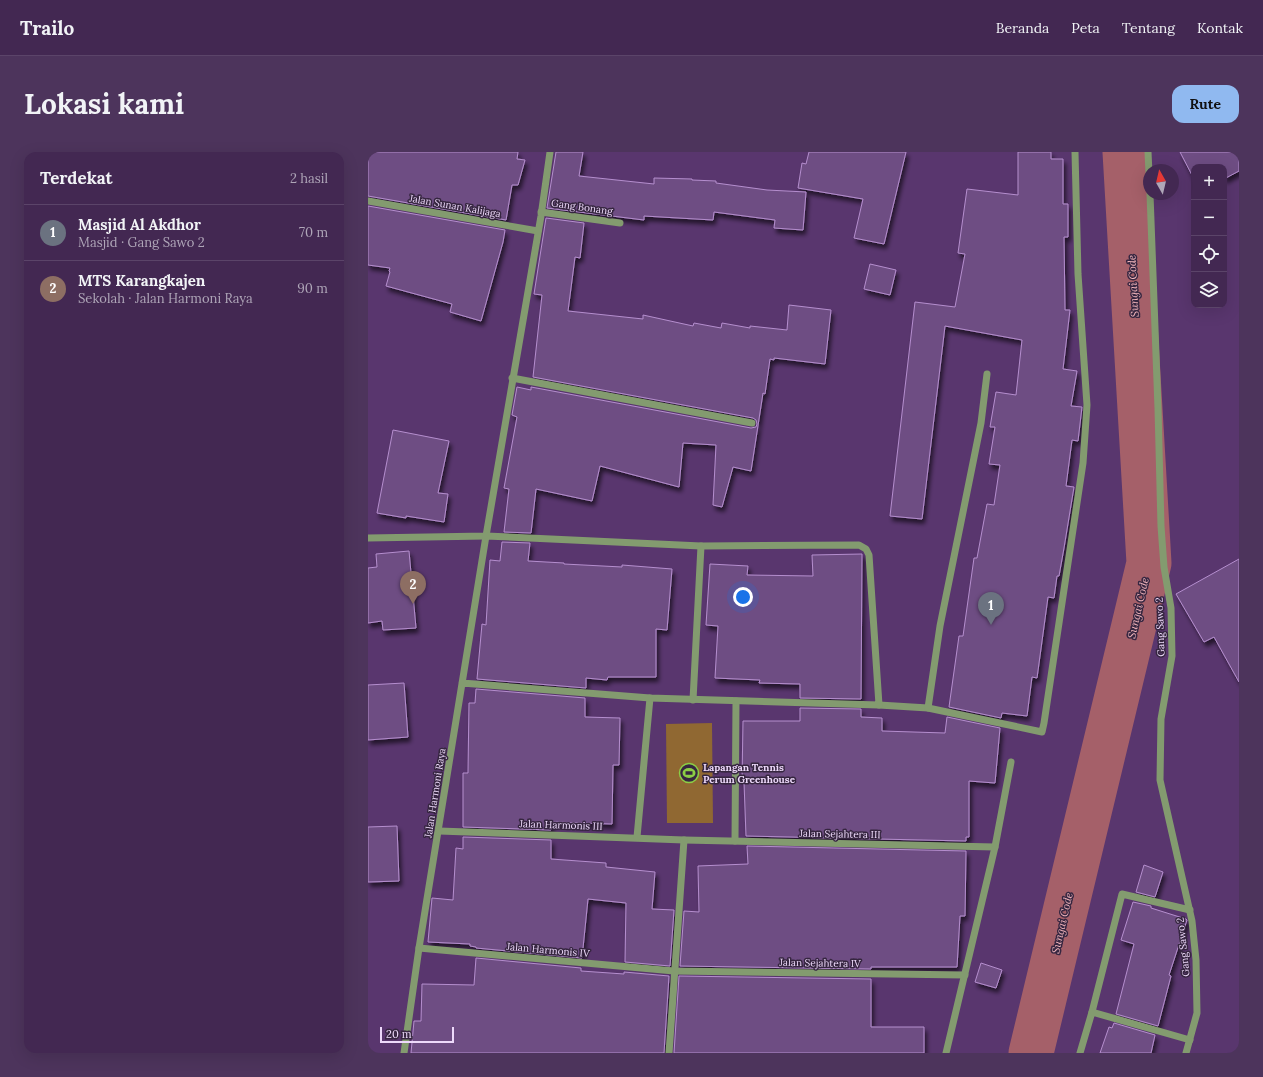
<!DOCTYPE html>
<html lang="id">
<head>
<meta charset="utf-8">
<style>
  :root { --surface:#432852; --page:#4d345c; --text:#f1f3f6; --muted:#afa6b8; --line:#5b4469; --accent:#90b9f0 }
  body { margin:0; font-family:Lora,serif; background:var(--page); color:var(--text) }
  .controls { position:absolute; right:12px; top:12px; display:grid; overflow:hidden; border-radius:8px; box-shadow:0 4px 16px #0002 }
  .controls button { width:36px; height:36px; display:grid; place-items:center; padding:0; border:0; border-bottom:1px solid var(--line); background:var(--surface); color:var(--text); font:20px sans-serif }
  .compass { position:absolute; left:775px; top:12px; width:36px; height:36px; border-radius:50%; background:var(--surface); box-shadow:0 4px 16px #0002; rotate:352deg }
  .scale { position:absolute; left:12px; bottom:10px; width:74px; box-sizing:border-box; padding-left:4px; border:2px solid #edd9fa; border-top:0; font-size:11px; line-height:14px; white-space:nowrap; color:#edd9fa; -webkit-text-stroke:3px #362640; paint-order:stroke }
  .you { position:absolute; left:375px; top:445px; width:14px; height:14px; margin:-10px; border:3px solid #fff; border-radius:50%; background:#1a73e8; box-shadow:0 0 0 6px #1a73e833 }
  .badge { display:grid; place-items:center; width:26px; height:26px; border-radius:50%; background:var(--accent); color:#fff; font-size:13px; font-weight:700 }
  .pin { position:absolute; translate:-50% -33px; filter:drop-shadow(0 1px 2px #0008) }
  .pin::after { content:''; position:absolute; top:21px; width:14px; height:12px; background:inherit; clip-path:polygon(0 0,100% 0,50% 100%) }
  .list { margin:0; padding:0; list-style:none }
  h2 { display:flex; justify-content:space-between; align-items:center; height:52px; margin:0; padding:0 16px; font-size:17px }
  h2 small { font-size:13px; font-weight:400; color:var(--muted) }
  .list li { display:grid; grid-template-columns:26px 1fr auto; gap:12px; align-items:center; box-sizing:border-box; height:56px; padding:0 16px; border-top:1px solid var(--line) }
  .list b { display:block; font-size:15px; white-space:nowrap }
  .list p { margin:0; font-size:13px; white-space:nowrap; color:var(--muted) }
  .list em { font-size:13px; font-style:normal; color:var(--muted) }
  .icon { flex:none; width:22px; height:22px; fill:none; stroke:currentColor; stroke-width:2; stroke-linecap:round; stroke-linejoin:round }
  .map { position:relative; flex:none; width:871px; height:901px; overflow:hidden; border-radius:12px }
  header { display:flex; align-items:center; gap:24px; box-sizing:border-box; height:56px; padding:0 20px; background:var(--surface); border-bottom:1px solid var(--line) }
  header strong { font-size:19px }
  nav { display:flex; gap:22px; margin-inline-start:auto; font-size:14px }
  .intro { display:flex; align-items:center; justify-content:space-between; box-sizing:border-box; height:96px; padding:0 24px }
  h1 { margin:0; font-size:28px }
  .button { padding:10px 18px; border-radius:12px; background:var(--accent); color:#111; font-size:14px; font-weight:700 }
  main { display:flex; gap:24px; padding:0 24px }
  aside { flex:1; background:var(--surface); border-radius:12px; box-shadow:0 4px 16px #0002 }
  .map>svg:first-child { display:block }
  .green { fill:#906832 }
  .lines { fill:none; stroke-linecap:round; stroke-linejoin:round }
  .river { stroke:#a56069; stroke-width:45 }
  .building { fill:#6e4e83; stroke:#b58ece; filter:url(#shadow) }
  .minor { stroke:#839b6f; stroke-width:7 }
  .labels { text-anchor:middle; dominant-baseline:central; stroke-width:3; stroke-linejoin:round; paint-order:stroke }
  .street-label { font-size:10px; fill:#edd9fa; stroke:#362640 }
  .poi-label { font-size:10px; font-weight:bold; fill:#edd9fa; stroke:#362640; text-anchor:start }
  .water-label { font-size:11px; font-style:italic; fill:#f2b5bb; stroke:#362640 }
</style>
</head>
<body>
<header>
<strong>Trailo</strong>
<nav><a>Beranda</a><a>Peta</a><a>Tentang</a><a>Kontak</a></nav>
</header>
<div class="intro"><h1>Lokasi kami</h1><a class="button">Rute</a></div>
<main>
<aside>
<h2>Terdekat<small>2 hasil</small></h2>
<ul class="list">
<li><span class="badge" style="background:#6b7280">1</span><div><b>Masjid Al Akdhor</b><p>Masjid · Gang Sawo 2</p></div><em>70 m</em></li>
<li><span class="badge" style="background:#8d6e63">2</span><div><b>MTS Karangkajen</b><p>Sekolah · Jalan Harmoni Raya</p></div><em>90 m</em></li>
</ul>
</aside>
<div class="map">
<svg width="871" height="901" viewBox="0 0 871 901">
  <defs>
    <filter id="shadow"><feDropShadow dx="2.5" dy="4.5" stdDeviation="2" flood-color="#0009"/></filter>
  </defs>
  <rect width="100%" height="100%" fill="#59366e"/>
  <polygon class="green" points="344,571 345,671 299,671 298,572"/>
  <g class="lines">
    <polyline class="river" points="663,901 781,411 757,0"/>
  </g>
  <g class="building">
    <polygon points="0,0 150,0 149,7 157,8 150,33 144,33 138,68 0,44"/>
    <polygon points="188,0 215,0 211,24 286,32 286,26 324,27 324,28 348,29 348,31 399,38 438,40 435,78 406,76 407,68 346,60 345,68 276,64 276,68 179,56"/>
    <polygon points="441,0 538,0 516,92 486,86 495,47 430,36 434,11 438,12"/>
    <polygon points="650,0 683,0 683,7 695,7 695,52 700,52 700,85 696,85 697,158 702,158 695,217 709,219 703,254 714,255 710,289 704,288 698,334 706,335 696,396 691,424 689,424 686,446 680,445 669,526 664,525 659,564 634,561 633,566 581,555 591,484 595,484 606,406 609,406 619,352 626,353 632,313 621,312 627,275 622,275 628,240 648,243 654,188 577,174 554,367 522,364 547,150 587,155 597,102 590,101 599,37 650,43"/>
    <polygon points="812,0 871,0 871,19 856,27 856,15 826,15 826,27"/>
    <polygon points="0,54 137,78 135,90 113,169 82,160 84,152 18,134 22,120 21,119 22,116 0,113"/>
    <polygon points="178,66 216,71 212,106 207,105 200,159 275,167 275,163 325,174 326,171 353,176 354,171 382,176 382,174 419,178 421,153 463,158 457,212 406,206 406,208 402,207 397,242 395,241 383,319 365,315 354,355 345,353 348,293 315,291 311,335 232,314 224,349 168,337 163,381 136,380 141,337 136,336 149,265 144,263 149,235 163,238 163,235 383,276 388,275 389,272 388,268 385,266 165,225 174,143 166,142"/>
    <polygon points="502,112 528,118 522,143 496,137"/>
    <polygon points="25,278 81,289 70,341 80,342 76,370 38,364 38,366 9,361"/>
    <polygon points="134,390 162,391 160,409 196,411 196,412 254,415 254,413 304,417 299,478 288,477 288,525 240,525 239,528 218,526 218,536 109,527 114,472 118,473 122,408 132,409"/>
    <polygon points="41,399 48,476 15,478 14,469 0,471 0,416 9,415 8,402"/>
    <polygon points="494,402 493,547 432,546 432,532 391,531 392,528 347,526 350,474 338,473 342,412 380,414 379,423 445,424 444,403"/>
    <polygon points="871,407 871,530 846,485 836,490 808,442"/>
    <polygon points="36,531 40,585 0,588 0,533"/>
    <polygon points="108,537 217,546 217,565 252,566 251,613 245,613 244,672 183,670 183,678 95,675 95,621 100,621 101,551 107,551"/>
    <polygon points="432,556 493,557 493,565 514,566 514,579 577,581 579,565 632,576 627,631 601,629 601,685 598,685 598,689 378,684 376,630 374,630 375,569 432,569"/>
    <polygon points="29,674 31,729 0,730 0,675"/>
    <polygon points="95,685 183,688 183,707 238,711 238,715 287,720 284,757 306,758 302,814 257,810 258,751 220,747 214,806 108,796 108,795 102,794 102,792 60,790 64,746 85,748 88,696 95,697"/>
    <polygon points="379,694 598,699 597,764 592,764 589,815 503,815 503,817 312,814 316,759 331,760 330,714 380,712"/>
    <polygon points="776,713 795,720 787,745 768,740"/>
    <polygon points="765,750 783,754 783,756 818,767 819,768 801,823 803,824 790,874 748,862 766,792 753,788"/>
    <polygon points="108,806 213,816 213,819 256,822 256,820 301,824 296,901 43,901 46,869 53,869 54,832 106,833"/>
    <polygon points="613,811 634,818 628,836 607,830"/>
    <polygon points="311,824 503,827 503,875 556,875 556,901 306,901"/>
    <polygon points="746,871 787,883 783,901 732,901 741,875 744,876"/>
  </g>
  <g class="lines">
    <g class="minor">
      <polyline points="780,0 781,21"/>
      <polyline points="782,42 790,256 793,374 796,415 803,456 804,504 793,567 792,628 824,769 828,808 829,861 818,901"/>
      <polyline points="0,49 170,79"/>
      <polyline points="173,60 252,71"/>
      <polyline points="144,226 384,271"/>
      <polyline points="0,386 118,384 173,64 182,0"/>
      <polyline points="325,548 333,394"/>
      <polyline points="511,553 560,556 674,580 676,571 715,311 719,253 710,122 707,0"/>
      <polyline points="560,556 572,474 613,271 619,222"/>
      <polyline points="71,679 316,688 627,695"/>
      <polyline points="269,685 282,546"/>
      <polyline points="367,689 368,549"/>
      <polyline points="51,796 306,819 597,823"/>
      <polyline points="724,860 754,742 822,758"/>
      <polyline points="36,901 51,796 118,384 333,394 491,393 498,397 501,403 511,553 282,546 94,531"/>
      <polyline points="301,901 316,688"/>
      <polyline points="578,901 627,695 643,610"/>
      <polyline points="712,901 724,860 822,888"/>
    </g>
  </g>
  <defs>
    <symbol id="stadium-ring" viewBox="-11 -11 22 22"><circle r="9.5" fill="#362640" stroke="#8cce45" stroke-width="1.5"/><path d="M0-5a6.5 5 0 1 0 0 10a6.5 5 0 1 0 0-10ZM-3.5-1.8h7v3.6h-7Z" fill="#8cce45"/></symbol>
  </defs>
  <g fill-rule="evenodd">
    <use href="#stadium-ring" x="310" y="610" width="22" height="22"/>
  </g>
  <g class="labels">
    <g class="street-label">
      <text transform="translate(87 54) rotate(10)">Jalan Sunan Kalijaga</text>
      <text transform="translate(214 55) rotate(8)">Gang Bonang</text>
      <text transform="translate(792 475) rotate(-92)">Gang Sawo 2</text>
      <text transform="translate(67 641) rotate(-81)">Jalan Harmoni Raya</text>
      <text transform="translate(193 673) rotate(2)">Jalan Harmonis III</text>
      <text transform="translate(472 682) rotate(1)">Jalan Sejahtera III</text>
      <text transform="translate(815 795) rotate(-96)">Gang Sawo 2</text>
      <text transform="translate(180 798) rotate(5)">Jalan Harmonis IV</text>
      <text transform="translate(452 811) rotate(1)">Jalan Sejahtera IV</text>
    </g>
    <g class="poi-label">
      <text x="335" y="615">Lapangan Tennis<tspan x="335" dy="12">Perum Greenhouse</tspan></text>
    </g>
    <g class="water-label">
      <text transform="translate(765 134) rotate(-93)">Sungai Code</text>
      <text transform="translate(770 456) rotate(-77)">Sungai Code</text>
      <text transform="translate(694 771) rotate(-77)">Sungai Code</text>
    </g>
  </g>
</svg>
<div class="controls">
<button>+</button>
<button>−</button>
<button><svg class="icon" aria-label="locate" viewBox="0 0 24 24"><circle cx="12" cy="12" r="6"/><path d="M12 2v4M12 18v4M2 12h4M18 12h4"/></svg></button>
<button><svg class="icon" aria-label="layers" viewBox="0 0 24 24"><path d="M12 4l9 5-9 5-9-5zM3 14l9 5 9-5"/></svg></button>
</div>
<svg class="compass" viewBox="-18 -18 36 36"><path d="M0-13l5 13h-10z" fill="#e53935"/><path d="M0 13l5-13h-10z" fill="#afa6b8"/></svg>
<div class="scale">20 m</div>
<div class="you"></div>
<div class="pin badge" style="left:623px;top:473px;background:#6b7280">1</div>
<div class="pin badge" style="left:45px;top:452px;background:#8d6e63">2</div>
</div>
</main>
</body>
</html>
